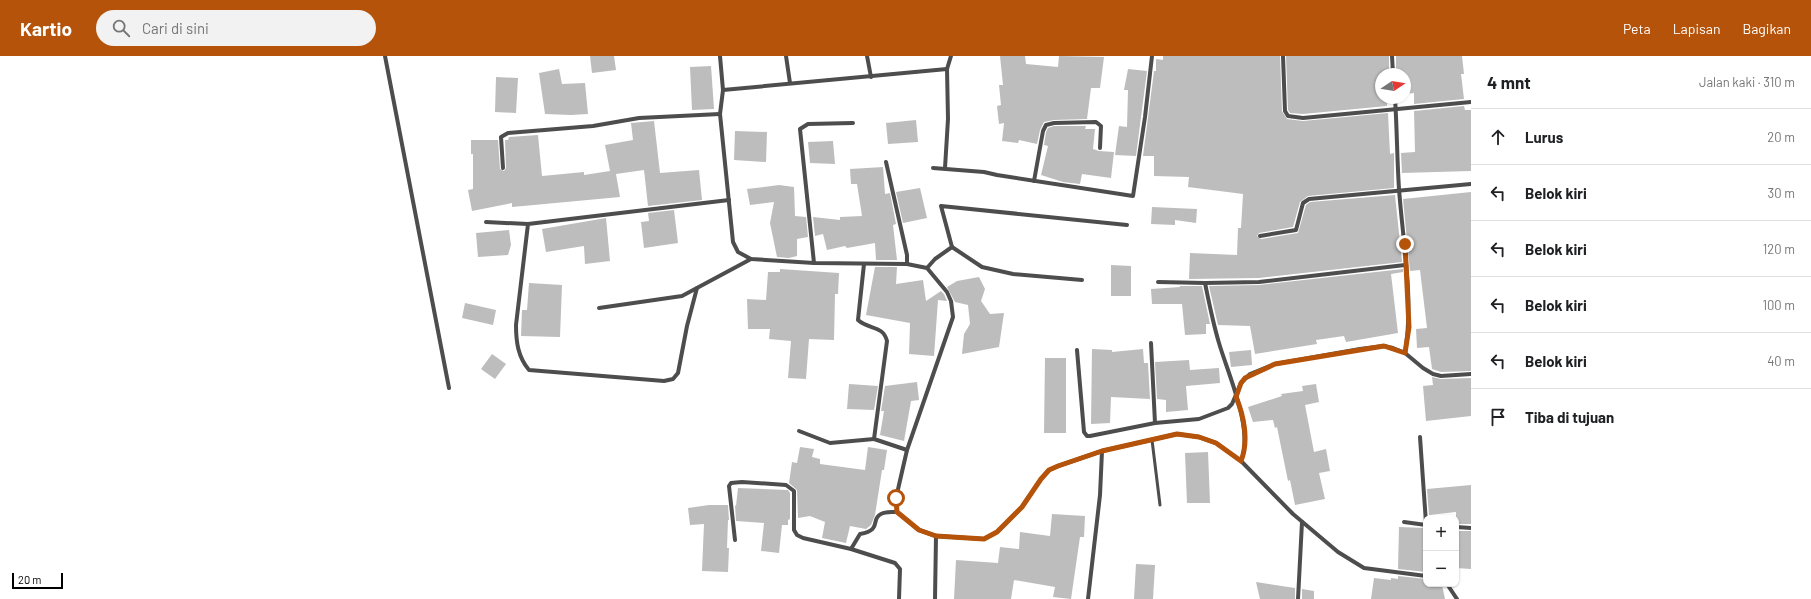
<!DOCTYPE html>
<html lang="id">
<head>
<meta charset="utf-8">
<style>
  :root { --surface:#fff; --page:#f2f2f2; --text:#202124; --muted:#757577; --line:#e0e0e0; --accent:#b45309 }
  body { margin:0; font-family:Barlow,sans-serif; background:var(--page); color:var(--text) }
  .controls { position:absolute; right:12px; bottom:12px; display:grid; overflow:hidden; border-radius:8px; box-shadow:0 1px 3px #0004 }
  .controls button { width:36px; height:36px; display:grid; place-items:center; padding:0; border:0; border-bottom:1px solid var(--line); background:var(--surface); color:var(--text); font:20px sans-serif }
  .compass { position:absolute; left:1375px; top:12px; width:36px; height:36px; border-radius:50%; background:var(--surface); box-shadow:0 1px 3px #0004; rotate:78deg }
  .scale { position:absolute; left:12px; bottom:10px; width:51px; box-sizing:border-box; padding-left:4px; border:2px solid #000; border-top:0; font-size:11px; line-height:14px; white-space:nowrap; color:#000; -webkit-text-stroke:3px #fff; paint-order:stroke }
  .stop { position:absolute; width:12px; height:12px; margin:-9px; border:3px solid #b45309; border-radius:50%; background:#fff }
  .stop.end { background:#b45309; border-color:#fff; box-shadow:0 1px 4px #0008 }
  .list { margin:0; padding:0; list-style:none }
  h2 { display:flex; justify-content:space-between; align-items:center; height:52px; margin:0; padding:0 16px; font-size:17px }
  h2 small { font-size:13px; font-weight:400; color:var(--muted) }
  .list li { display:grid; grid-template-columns:26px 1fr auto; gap:12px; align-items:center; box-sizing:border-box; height:56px; padding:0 16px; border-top:1px solid var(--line) }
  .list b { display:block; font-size:15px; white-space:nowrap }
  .list em { font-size:13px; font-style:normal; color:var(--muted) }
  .icon { flex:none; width:22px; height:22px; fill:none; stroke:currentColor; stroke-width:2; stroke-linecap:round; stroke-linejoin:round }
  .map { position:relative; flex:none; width:1471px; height:543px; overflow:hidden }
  header { display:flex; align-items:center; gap:24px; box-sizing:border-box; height:56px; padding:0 20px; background:var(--accent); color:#fff }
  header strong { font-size:19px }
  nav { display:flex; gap:22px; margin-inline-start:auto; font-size:14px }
  .search { width:280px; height:36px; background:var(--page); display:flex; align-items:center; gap:10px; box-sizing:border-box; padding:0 14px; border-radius:22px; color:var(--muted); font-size:15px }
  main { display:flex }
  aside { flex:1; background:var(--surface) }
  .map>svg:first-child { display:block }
  .building { fill:#bdbdbd }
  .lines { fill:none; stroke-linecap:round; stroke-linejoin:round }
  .lane { stroke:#4d4d4d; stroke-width:3 }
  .street { stroke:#4d4d4d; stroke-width:4 }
  .route { stroke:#b45309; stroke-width:5 }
</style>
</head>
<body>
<header>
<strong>Kartio</strong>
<div class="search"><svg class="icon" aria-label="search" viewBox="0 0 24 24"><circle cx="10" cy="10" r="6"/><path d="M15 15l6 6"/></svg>Cari di sini</div>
<nav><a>Peta</a><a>Lapisan</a><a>Bagikan</a></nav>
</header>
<main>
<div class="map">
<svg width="1471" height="543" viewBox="0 0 1471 543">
  <rect width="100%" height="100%" fill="#fff"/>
  <g class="building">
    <polygon points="590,0 614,0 616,14 592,17"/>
    <polygon points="1000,0 1025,0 1026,8 1058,11 1059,0 1104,1 1100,32 1091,32 1087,63 1054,64 1044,66 1040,74 1037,88 1019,84 1018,87 1002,85 1004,67 999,68 997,50 1001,49 999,29 1003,29"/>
    <polygon points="1163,0 1280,0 1282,55 1287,63 1303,65 1388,57 1390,98 1394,97 1394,132 1308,140 1300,146 1293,171 1259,177 1257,180 1261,183 1298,177 1306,149 1310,146 1395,139 1402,206 1259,222 1189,223 1190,197 1237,199 1238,172 1241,172 1243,138 1188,131 1189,121 1154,120 1154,100 1143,100 1154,15 1156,15 1156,3 1163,4"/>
    <polygon points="1286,0 1389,0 1389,18 1381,18 1381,42 1387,42 1387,50 1303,58 1290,57 1288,54"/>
    <polygon points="1396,0 1462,0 1464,18 1461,18 1464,43 1414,48 1414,37 1405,38 1405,18 1396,18"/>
    <polygon points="711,10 714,53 692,54 690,11"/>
    <polygon points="559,13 562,28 585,27 588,58 571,59 545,58 539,17"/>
    <polygon points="1128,13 1147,15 1136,100 1115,99 1119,70 1127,71 1128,34 1124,34"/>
    <polygon points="496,21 518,22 516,57 495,56"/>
    <polygon points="1464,50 1465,54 1471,54 1471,115 1402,117 1401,97 1415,96 1414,55"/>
    <polygon points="916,64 918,86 888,88 886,67"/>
    <polygon points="654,65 660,117 699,114 702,144 648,150 644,114 616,118 620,141 512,151 512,147 472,155 468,134 473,133 473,98 471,98 471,84 498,84 500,113 504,115 506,112 505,84 508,84 509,81 538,79 542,120 584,116 584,119 610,115 605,89 633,84 631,67"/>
    <polygon points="1054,70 1086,70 1085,73 1095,73 1093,93 1099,95 1114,96 1111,122 1082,118 1080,128 1063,126 1041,119 1048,90 1044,89 1046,76 1048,72"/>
    <polygon points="735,75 767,76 766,106 734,104"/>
    <polygon points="833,85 835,108 810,107 808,86"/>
    <polygon points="883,111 885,138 890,137 896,168 893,169 897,204 876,204 875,187 847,192 845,190 827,194 823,178 815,180 813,161 840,164 840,161 862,160 857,128 851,128 850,113"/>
    <polygon points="779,129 794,131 795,160 806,161 808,181 797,183 797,200 789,202 777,201 770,167 774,146 750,149 747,133"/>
    <polygon points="920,132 927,162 903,167 896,136"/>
    <polygon points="1471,136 1471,315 1441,316 1432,313 1429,291 1417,292 1416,273 1427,272 1420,214 1410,215 1403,143"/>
    <polygon points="1152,151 1197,153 1196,167 1175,164 1175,169 1151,168"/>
    <polygon points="674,154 678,187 644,192 641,166 649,165 648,157"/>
    <polygon points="606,162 610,205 585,208 584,190 546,196 542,173"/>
    <polygon points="509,174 511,189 508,199 478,201 476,177"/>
    <polygon points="1111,209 1131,210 1131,240 1111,240"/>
    <polygon points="875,211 897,211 896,228 923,224 926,245 941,235 944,238 947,245 938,244 934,300 909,298 910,267 866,259"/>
    <polygon points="780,213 839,217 838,238 835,238 834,284 809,283 806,323 788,322 791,285 769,283 770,273 748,273 747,243 766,244 768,216 780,216"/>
    <polygon points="1403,213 1403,216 1391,218 1398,277 1346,286 1344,280 1316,284 1317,288 1255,298 1250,270 1218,269 1209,230 1259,229"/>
    <polygon points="979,221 985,233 981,245 990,258 1004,257 999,291 962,298 964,278 970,268 968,249 955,246 947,231 957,225"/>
    <polygon points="529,227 562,229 560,281 521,280 522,254 527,254"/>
    <polygon points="1180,230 1202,230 1210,268 1206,268 1206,278 1185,279 1182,248 1152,248 1151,233 1180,231"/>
    <polygon points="465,247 496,254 493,269 462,262"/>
    <polygon points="1092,293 1112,294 1112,296 1143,293 1144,307 1148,307 1150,343 1111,341 1110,367 1091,368"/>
    <polygon points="1251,294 1252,309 1231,311 1229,296"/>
    <polygon points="492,298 506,308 495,323 481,313"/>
    <polygon points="1045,302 1066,302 1066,377 1044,377"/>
    <polygon points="1189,304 1190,314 1219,312 1220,327 1186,330 1188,354 1166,356 1166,344 1157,343 1155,306"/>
    <polygon points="1432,321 1441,323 1471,322 1471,360 1426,365 1423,330 1433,329"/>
    <polygon points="917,326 919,344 911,345 904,385 880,379 884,355 881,355 885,330"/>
    <polygon points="849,328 878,330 874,354 847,353"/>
    <polygon points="1316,328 1319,346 1305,349 1314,396 1326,393 1330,415 1319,417 1325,443 1295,449 1290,424 1288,425 1277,371 1275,372 1273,364 1253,366 1248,351 1282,340 1281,338 1303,335 1302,330"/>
    <polygon points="800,391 814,393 812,401 820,403 820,408 865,414 868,391 887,394 884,414 882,414 875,459 871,469 866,473 850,470 846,487 822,482 825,466 810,460 798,462 797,434 789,427 792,406 797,407"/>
    <polygon points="1208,396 1210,447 1187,447 1185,397"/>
    <polygon points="1471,429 1471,468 1456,468 1456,456 1429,459 1427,433"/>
    <polygon points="738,432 788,434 790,437 790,463 788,464 788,469 782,469 779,497 761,495 764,467 736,465 735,449 736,450"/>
    <polygon points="709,449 728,449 729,464 728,464 727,492 729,492 728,516 702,515 704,468 690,469 688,452"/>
    <polygon points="1052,458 1085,460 1084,481 1080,481 1071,543 1053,541 1055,531 1014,524 1011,543 954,543 956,504 998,507 1000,491 1019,493 1020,476 1050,480"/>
    <polygon points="1399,471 1426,472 1426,516 1398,513"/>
    <polygon points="1456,475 1471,475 1471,513 1456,512"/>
    <polygon points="1136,508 1155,509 1153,543 1134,543"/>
    <polygon points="1398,520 1426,523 1426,528 1442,529 1445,543 1371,543 1374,522 1391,524 1391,522 1398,523"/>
    <polygon points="1256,526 1295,532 1295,543 1260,543"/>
    <polygon points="1302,533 1314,535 1314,543 1302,543"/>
  </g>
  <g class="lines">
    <polyline class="lane" points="1152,384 1160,449"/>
    <g class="street">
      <polyline points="385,0 449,332"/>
      <polyline points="720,0 723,34 720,58 733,186 738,196 751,203 814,207 907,208 927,212 947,236 951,245 953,261 907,394 896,442 897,456 919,474 936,480 984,483 997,476 1022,451 1041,423 1049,414 1058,410 1102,395 1177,378 1199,381 1216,387 1241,405 1293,458 1338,496 1364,512 1426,520"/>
      <polyline points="786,0 790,27"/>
      <polyline points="867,0 871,21"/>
      <polyline points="1283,0 1285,55 1288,60 1303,62 1471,46"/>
      <polyline points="1392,0 1393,18"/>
      <polyline points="947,13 951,0"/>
      <polyline points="723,34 947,13 948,63 945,112"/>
      <path d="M1395,42C1397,72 1397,103 1399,133C1403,188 1414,243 1405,297"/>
      <polyline points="886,106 907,199 907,208"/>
      <polyline points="503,112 501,81 508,77 593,70 639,62 720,58"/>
      <polyline points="933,112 984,116 997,119 1133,140 1145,61 1152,0"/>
      <polyline points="1034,125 1043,75 1046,69 1054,67 1096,66 1101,70 1100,92"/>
      <polyline points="486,166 528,168"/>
      <polyline points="1260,180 1296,174 1303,147 1309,143 1471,128"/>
      <polyline points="952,191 982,211 1013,218 1082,224"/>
      <polyline points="814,207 800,73 808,68 853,67"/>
      <path d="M864,208L858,264C869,274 883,269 887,285L874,383L907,394"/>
      <polyline points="927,212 935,203 952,191 941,150 1127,169"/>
      <polyline points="1158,226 1205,227 1259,226 1405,209"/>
      <path d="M1205,227C1209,247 1213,267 1219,287C1228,318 1254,374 1241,405"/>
      <path d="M697,232L687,270L678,317L673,323L664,325L529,314C518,301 516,286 516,269L528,168L729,144"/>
      <polyline points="599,252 682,240 751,203"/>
      <polyline points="1151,287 1155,367"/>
      <polyline points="1077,294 1084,376 1087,380 1090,380 1155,367 1199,363 1228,352 1232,348 1241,327 1250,318 1275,308 1360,293 1384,290 1393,292 1405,297 1423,312 1433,318 1441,320 1471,318"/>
      <polyline points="799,375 830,387 874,383"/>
      <polyline points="1420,381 1426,467"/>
      <polyline points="1404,466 1426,469"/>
      <polyline points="1456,471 1471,472"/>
      <polyline points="735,484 729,430 731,427 742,426 786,429 794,435 794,474 797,479 803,482 851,493 895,507 900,513 899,543"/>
      <path d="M851,493L860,478C883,474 870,463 881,458C885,455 893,456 897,456"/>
      <polyline points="1447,528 1457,543"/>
      <polyline points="935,543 936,480"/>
      <polyline points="1088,543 1100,439 1102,395"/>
      <polyline points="1298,543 1302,466"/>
    </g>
  </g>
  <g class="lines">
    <path class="route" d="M896,442L897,456L919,474L936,480L984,483L997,476L1022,451L1041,423L1049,414L1058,410L1102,395L1177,378L1199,381L1216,387L1241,405C1249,385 1244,360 1236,341L1241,327L1245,322L1275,308L1384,290L1405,297L1409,271L1405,188"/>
  </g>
</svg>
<div class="controls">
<button>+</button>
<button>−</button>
</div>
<svg class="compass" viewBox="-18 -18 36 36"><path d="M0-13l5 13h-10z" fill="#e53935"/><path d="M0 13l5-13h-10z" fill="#757577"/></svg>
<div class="scale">20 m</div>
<div class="stop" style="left:896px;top:442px"></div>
<div class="stop end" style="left:1405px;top:188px"></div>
</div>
<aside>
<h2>4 mnt<small>Jalan kaki · 310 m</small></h2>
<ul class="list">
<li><svg class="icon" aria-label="ahead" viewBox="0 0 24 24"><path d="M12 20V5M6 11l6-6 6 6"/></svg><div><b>Lurus</b></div><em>20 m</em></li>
<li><svg class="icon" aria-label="left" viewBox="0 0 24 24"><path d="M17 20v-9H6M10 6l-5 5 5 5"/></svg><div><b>Belok kiri</b></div><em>30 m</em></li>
<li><svg class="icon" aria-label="left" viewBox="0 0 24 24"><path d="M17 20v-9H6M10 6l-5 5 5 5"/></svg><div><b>Belok kiri</b></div><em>120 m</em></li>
<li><svg class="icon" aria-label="left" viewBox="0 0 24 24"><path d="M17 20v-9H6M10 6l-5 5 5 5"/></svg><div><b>Belok kiri</b></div><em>100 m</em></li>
<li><svg class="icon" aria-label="left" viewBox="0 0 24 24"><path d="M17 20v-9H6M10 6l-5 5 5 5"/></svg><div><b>Belok kiri</b></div><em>40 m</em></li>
<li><svg class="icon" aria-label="arrive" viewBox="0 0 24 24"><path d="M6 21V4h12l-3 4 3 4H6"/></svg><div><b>Tiba di tujuan</b></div></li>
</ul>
</aside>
</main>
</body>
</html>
